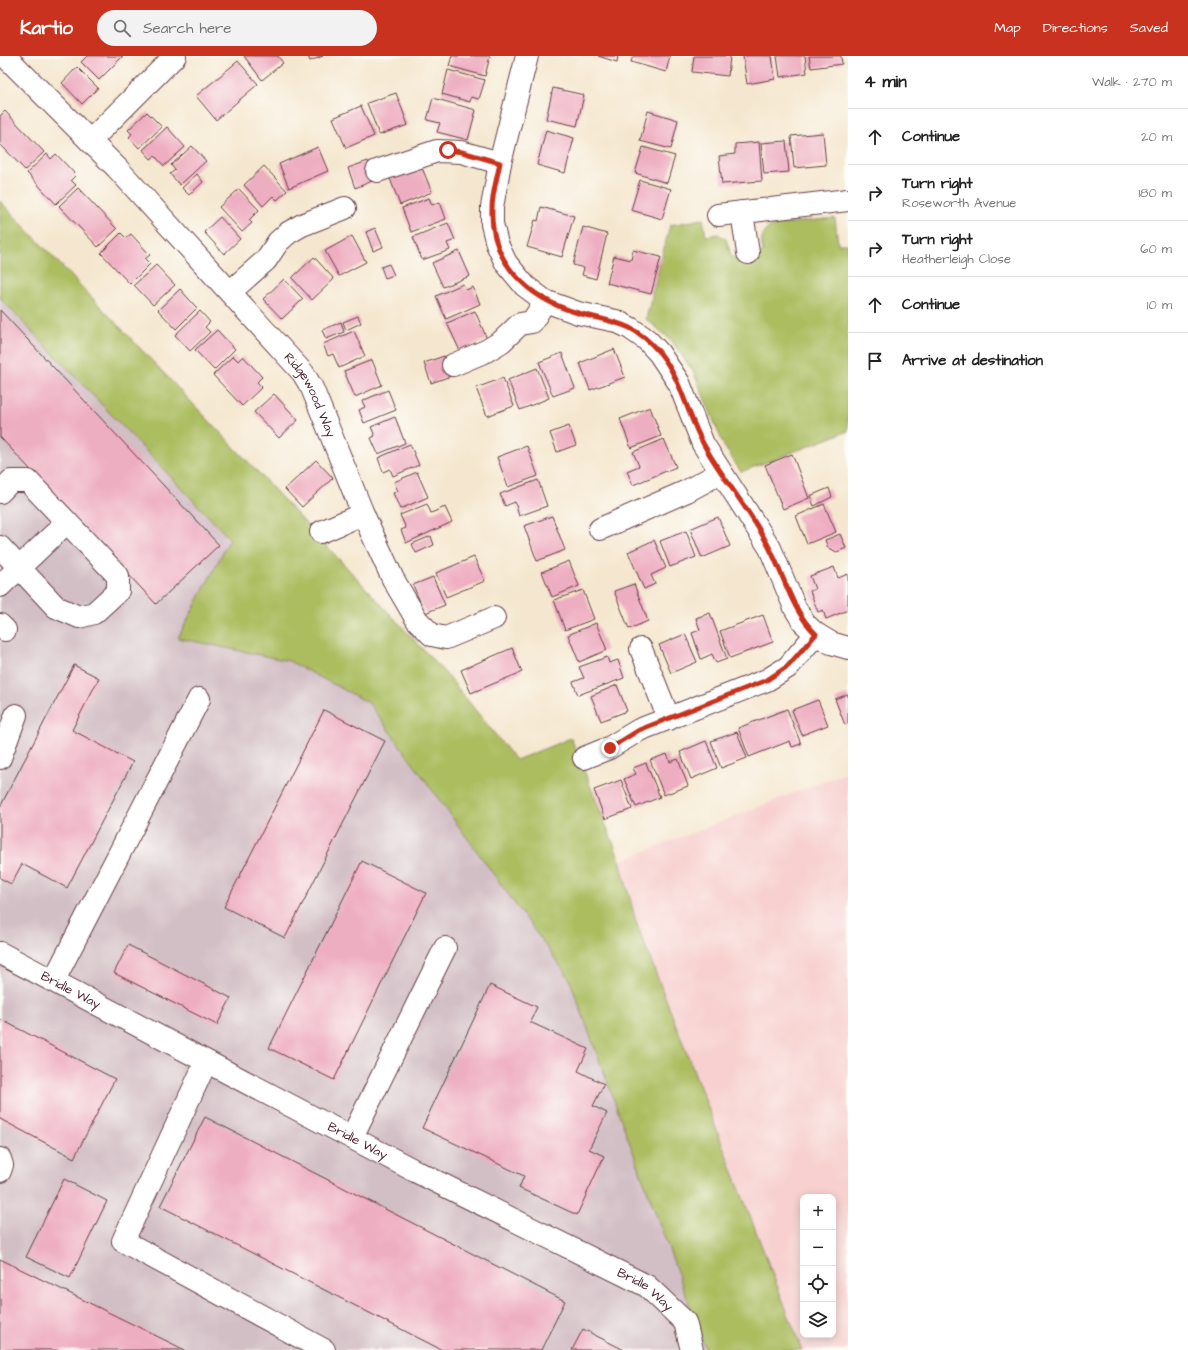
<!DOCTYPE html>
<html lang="en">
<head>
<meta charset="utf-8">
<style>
  :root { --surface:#fff; --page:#f2f2f2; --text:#222; --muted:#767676; --line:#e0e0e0; --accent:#c8321e }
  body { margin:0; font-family:"Architects Daughter",sans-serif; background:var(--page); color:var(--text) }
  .controls { position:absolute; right:12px; bottom:12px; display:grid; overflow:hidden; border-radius:8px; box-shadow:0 2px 10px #0003 }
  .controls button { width:36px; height:36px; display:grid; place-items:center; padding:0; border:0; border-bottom:1px solid var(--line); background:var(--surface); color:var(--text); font:20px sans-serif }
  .stop { position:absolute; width:12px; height:12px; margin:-9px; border:3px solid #c8321e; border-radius:50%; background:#fff }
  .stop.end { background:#c8321e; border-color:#fff; box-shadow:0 1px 4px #0008 }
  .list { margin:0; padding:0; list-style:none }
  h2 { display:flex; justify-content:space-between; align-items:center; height:52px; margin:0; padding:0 16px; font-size:17px }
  h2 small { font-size:13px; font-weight:400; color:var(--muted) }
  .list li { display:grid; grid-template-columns:26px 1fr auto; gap:12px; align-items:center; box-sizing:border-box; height:56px; padding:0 16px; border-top:1px solid var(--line) }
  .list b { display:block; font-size:15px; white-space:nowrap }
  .list p { margin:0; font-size:13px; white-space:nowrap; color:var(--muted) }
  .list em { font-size:13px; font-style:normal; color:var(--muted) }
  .icon { flex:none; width:22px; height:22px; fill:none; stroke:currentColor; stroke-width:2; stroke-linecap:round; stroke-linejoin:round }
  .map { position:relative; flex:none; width:848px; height:1294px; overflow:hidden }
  header { display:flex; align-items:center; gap:24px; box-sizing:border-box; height:56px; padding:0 20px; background:var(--accent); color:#fff }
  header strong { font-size:19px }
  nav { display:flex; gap:22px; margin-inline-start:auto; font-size:14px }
  .search { width:280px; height:36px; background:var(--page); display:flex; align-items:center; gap:10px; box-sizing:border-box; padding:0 14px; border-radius:22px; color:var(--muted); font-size:15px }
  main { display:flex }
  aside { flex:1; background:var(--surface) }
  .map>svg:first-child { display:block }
  .built { fill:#f7d0cf; fill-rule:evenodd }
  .industrial { fill:#d2bec5 }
  .green { fill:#acbd61; stroke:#7b6e46 }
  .building { fill:#eeaec1 }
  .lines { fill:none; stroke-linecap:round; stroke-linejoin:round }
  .minor-casing { stroke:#643d44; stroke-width:24 }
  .minor { stroke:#fff; stroke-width:22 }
  .route { stroke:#c8321e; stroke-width:5 }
  .labels { text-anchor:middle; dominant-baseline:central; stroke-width:3; stroke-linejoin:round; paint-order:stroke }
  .street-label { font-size:13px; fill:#4a1f2b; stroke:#fdfcf7 }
</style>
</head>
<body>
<header>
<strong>Kartio</strong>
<div class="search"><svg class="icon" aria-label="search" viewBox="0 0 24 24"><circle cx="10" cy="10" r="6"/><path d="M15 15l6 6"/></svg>Search here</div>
<nav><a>Map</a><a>Directions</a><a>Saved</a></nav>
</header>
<main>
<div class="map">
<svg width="848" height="1294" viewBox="0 0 848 1294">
  <rect width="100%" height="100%" fill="#fdfcf7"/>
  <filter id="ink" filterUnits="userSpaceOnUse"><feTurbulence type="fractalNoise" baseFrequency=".025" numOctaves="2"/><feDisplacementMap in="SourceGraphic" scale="8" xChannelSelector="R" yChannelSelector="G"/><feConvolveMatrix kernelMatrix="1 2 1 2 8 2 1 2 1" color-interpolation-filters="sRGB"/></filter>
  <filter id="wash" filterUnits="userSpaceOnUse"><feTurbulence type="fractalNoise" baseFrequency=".012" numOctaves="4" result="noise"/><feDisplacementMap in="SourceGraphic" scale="16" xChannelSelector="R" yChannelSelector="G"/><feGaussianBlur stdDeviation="0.9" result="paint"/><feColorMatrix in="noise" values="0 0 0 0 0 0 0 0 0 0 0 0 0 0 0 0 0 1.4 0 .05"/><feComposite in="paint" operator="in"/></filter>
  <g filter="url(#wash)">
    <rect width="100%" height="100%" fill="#f5e7cf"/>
    <path class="built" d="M848,716V1294H802L636,866L620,805ZM803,1141H833V1279H803Z"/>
    <polygon class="industrial" points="0,242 230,483 178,582 289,605 369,647 569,922 706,1294 0,1294"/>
    <g class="green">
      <polygon points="0,145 255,413 447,619 516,704 571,682 620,804 636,866 802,1294 706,1294 569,922 369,647 289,605 178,582 230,483 0,242"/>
      <path d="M835,162L838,188H848V375L741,416L724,390L694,317L671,284L646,263L670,169L703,163L706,180L718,178L726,183L732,202L763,197C761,184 760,178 772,169Z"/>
    </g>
    <g id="blocks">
      <g class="building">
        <polygon points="87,0 123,0 99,24 81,6"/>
        <polygon points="244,0 278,0 283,7 262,24"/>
        <polygon points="308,0 323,0 310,5"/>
        <polygon points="452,0 490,0 485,20 449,10"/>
        <polygon points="598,0 618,0 617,6"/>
        <polygon points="633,0 670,0 666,16 631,6"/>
        <polygon points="694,0 730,0 728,20 692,16"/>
        <polygon points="743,0 772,0 775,23 747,28"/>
        <polygon points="777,0 805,0 807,17 780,21"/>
        <polygon points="809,0 841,0 842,8 811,12"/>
        <polygon points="238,5 258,28 216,64 196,40"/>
        <polygon points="77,11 98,32 82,48 62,27"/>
        <polygon points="448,14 485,24 479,43 471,41 470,46 442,38"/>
        <polygon points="553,32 584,39 577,70 546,63"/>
        <polygon points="396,37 408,69 379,79 367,47"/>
        <polygon points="433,42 476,54 468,84 437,76 440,67 427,64"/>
        <polygon points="361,50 374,80 346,92 333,62"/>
        <polygon points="5,55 44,96 25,114 0,88 0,60"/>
        <polygon points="648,55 678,64 671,93 640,85"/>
        <polygon points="147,56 162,71 139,92 129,81 132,78 128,74"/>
        <polygon points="167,71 185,91 164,110 155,100 151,103 143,94"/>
        <polygon points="546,74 574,82 565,117 537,109"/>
        <polygon points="823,77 826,109 794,112 791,80"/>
        <polygon points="786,85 789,116 764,118 761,87"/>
        <polygon points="759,86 762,125 722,128 719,100 735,98 735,88"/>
        <polygon points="192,90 206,105 180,129 170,118 175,114 171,109"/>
        <polygon points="318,91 328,115 289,132 279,108"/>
        <polygon points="643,91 675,100 667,127 635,117"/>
        <polygon points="47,98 51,103 56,98 76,119 71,124 76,129 56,148 27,117"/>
        <polygon points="368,105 375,124 355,132 348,112"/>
        <polygon points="420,107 432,136 400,149 389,120"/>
        <polygon points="264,110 287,135 277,144 273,140 263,150 244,129"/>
        <polygon points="197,118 203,126 189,139 182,132"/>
        <polygon points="640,124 671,133 662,163 631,154"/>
        <polygon points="78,132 117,173 98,191 59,150"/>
        <polygon points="239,133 259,154 249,164 252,167 242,176 219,151"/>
        <polygon points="429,142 432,149 440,146 446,163 411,176 402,152"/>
        <polygon points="541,151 574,160 562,201 527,191 535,164 538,165"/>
        <polygon points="220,161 240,183 224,198 204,176"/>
        <polygon points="448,167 455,184 447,187 450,194 422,204 413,181"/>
        <polygon points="583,171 607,178 596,223 582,219 584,212 573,209"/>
        <polygon points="375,172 383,191 373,195 366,176"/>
        <polygon points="121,177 126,182 131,178 150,199 145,203 150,208 130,228 101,197"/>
        <polygon points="352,180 366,206 339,220 325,195"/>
        <polygon points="633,194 661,201 651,238 607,227 614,200 631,204"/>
        <polygon points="459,195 470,220 443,231 432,207"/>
        <polygon points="314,201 334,223 312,244 292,222"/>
        <polygon points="389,208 394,219 385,222 381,211"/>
        <polygon points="156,209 175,229 153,249 134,229"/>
        <polygon points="284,223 303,243 282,263 263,243"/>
        <polygon points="463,228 466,234 473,231 480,248 446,263 436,240"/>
        <polygon points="180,233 197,252 176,273 158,254"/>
        <polygon points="0,254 219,489 156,548 0,381"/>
        <polygon points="200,255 210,266 205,271 210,276 190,295 175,279"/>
        <polygon points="475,255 487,283 460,295 447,267"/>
        <polygon points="358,260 361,267 346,274 343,266"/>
        <polygon points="341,266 344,276 326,283 322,274"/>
        <polygon points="217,274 235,293 214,314 195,294"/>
        <polygon points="354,275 365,300 339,312 333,298 328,300 323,288"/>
        <polygon points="614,293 625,321 590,334 580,307"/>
        <polygon points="562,297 575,332 553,340 539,306"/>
        <polygon points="233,300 238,305 243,300 262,321 257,326 262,331 242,350 213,319"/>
        <polygon points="444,300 451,320 431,327 424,307"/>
        <polygon points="372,304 382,329 355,341 344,315"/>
        <polygon points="537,312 549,342 520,354 508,324"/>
        <polygon points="503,322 514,350 487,360 476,332"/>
        <polygon points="388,334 396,354 364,367 359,354 365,351 362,345"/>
        <polygon points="274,338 298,364 279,382 254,356"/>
        <polygon points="650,351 661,380 631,392 620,363"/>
        <polygon points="395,361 405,387 378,398 371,382 375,380 371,371"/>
        <polygon points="569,370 576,389 557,396 550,377"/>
        <polygon points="664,383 676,411 633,429 627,415 639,410 633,396"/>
        <polygon points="410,388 419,409 393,420 390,413 383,416 378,402"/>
        <polygon points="527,390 538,420 508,431 497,401"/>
        <polygon points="792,398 809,442 783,453 765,409"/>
        <polygon points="316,404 333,422 302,451 285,433"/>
        <polygon points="417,416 428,441 400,453 393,437 398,435 394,426"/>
        <polygon points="538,424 547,450 519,460 515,446 505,450 500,438"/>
        <polygon points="829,432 832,441 814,450 810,440"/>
        <polygon points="427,448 431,457 445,451 452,466 406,487 401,474 406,472 400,459"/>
        <polygon points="824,448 836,476 807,488 796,460"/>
        <polygon points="552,460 565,494 537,505 524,470"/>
        <polygon points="718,461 730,490 702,502 690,473"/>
        <polygon points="686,475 696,501 670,511 660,485"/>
        <polygon points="840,478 846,492 837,496 828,492 825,484"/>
        <polygon points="431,480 434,489 416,497 412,488"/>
        <polygon points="654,484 666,512 651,519 655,528 644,533 628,496"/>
        <polygon points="474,501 485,525 446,541 436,517"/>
        <polygon points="569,505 579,530 552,541 542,516"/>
        <polygon points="834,511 838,522 848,518 848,554 826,563 823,554 818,556 810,535 815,533 810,520"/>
        <polygon points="433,521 445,549 425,557 413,529"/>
        <polygon points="634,528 648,565 629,573 614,535"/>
        <polygon points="583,534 594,563 565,574 554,544"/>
        <polygon points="710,557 727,603 716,607 712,598 701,603 692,577 700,574 696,562"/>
        <polygon points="763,559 773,586 730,602 720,575"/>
        <polygon points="596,567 607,594 579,606 568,579"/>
        <polygon points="685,578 697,606 671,617 659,589"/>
        <polygon points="512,592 522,616 471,637 461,614"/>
        <polygon points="607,601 609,607 618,604 624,622 578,639 573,626 584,622 579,611"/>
        <polygon points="74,609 99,622 72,674 133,706 67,832 22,808 11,828 0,822 0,751"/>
        <polygon points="617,629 627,655 601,665 591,640"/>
        <polygon points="848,638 848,667 845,669 835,643"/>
        <polygon points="818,644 828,669 802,679 792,654"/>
        <polygon points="787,653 801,688 792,691 790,685 749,701 738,672"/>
        <polygon points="324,654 385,685 285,882 224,851"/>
        <polygon points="737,676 747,702 721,712 711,685"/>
        <polygon points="706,685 717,712 691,723 680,696"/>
        <polygon points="667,698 670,706 678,703 688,730 664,739 650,704"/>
        <polygon points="646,707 660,741 636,751 624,723 636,718 633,712"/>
        <polygon points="621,724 632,753 605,763 594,734"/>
        <polygon points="362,805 426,837 334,1024 269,992"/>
        <polygon points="128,889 231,942 217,969 114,917"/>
        <polygon points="490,929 537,951 530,966 588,993 578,1015 604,1028 593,1050 607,1057 589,1093 604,1100 577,1159 519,1132 524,1120 422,1072"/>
        <polygon points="0,963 115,1023 74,1102 0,1063"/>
        <polygon points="205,1061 565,1245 541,1294 442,1294 160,1150"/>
        <polygon points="64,1123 107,1145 70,1222 26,1201"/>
        <polygon points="0,1203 185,1294 0,1294"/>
        <polygon points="583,1273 624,1294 572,1294"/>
      </g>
    </g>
  </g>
  <g filter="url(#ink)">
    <use href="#blocks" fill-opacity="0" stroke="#643d44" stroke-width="1"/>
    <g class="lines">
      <defs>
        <g id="minor">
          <path id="s1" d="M5,0L117,112L303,317L312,332L363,458L393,523L417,564L432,579L446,582L494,562"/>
          <polyline points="527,0 500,107 492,151 492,168 497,188 506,207 525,230 545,245 578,257 616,265 630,272 647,284 659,297 679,327 703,388 770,492 795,552 804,567 816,578 831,587 848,592"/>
          <polyline points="90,85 175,0"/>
          <polyline points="377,115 437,95 461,96 500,107"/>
          <polyline points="742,156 748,197"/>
          <polyline points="718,159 848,144"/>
          <polyline points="230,236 266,204 278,186 288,177 302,169 345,152"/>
          <polyline points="453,309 486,295 501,286 520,268 532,266 545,245"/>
          <polyline points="0,436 11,425 28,425 118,520 118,535 94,557 79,561 56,551 0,491"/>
          <polyline points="600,473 687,435 720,417"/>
          <polyline points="321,476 363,458"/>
          <polyline points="0,530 67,466"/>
          <polyline points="0,569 5,574"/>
          <polyline points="641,593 669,663"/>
          <polyline points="0,702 16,659"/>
          <polyline points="584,702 609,692 639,674 767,624 788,611 816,578"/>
          <path id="s2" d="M0,897L417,1116L647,1230L685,1266L692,1294"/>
          <polyline points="54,924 199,643"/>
          <polyline points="206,1006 123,1185 324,1294"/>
          <polyline points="352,1081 445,892"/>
          <polyline points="0,1103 2,1109 0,1115"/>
        </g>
      </defs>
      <use href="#minor" class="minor-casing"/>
      <use href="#minor" class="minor"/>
    </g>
  </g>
  <g class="lines" filter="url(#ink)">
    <path class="route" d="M448,94L462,96L500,107C497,122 492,138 492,153C490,207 529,243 578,257C614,267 632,265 659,296C682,324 687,359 704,389C724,425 752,456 770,493C785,522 792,555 816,578L788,610L767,624L639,674L610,692"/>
  </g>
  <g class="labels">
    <g class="street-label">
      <text stroke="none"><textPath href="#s1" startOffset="458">Ridgewood Way</textPath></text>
      <text stroke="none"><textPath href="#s2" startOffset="80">Bridle Way</textPath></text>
      <text stroke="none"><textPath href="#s2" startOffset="404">Bridle Way</textPath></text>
      <text stroke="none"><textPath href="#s2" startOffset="728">Bridle Way</textPath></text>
    </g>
  </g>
</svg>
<div class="controls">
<button>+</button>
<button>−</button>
<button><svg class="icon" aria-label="locate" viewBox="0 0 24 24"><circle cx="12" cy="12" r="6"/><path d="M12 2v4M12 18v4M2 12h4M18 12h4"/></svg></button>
<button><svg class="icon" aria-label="layers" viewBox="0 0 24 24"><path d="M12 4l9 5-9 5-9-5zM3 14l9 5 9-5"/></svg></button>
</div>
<div class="stop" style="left:448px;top:94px"></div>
<div class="stop end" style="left:610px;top:692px"></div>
</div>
<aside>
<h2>4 min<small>Walk · 270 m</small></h2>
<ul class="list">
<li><svg class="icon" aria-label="ahead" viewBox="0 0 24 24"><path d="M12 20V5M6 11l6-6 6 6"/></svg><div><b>Continue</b></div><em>20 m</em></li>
<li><svg class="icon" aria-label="right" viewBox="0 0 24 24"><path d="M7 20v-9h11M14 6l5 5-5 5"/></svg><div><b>Turn right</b><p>Roseworth Avenue</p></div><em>180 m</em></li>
<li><svg class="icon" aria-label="right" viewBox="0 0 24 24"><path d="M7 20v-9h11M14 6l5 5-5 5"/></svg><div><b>Turn right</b><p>Heatherleigh Close</p></div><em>60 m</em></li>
<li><svg class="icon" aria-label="ahead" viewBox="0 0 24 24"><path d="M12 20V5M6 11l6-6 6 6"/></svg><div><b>Continue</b></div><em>10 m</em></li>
<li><svg class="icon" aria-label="arrive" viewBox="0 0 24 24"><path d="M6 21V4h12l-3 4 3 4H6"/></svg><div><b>Arrive at destination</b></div></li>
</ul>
</aside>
</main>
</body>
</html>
